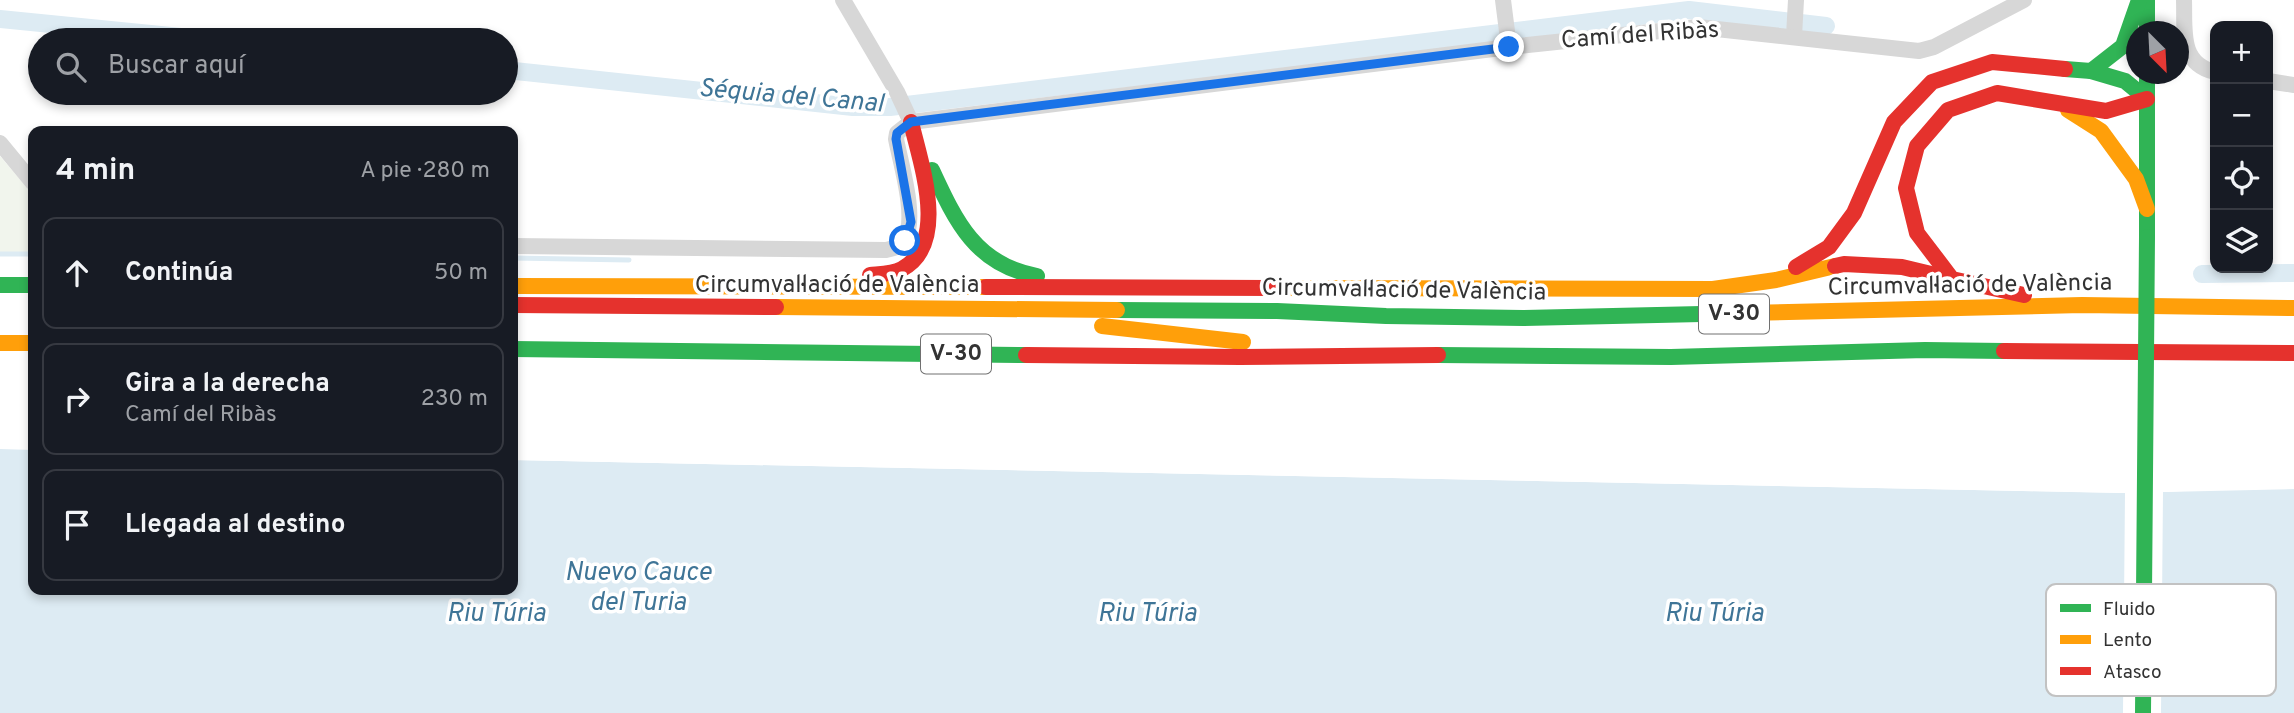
<!DOCTYPE html>
<html lang="es">
<head>
<meta charset="utf-8">
<style>
  :root { --surface:#171b24; --page:#20242c; --text:#f1f3f6; --muted:#9ea1a6; --line:#363941 }
  body { margin:0; font-family:Overpass,sans-serif; background:var(--page); color:var(--text) }
  .controls { position:absolute; right:21px; top:21px; display:grid; overflow:hidden; border-radius:14px; box-shadow:0 4px 10px #0003 }
  .controls button { width:63px; height:63px; display:grid; place-items:center; padding:0; border:0; border-bottom:2px solid var(--line); background:var(--surface); color:var(--text); font:35px sans-serif }
  .compass { position:absolute; left:2126px; top:21px; width:63px; height:63px; border-radius:50%; background:var(--surface); box-shadow:0 4px 10px #0003; rotate:156deg }
  .stop { position:absolute; width:21px; height:21px; margin:-16px; border:5px solid #1a73e8; border-radius:50%; background:#fff }
  .stop.end { background:#1a73e8; border-color:#fff; box-shadow:0 2px 7px #0008 }
  .list { margin:0; padding:0; list-style:none }
  h2 { display:flex; justify-content:space-between; align-items:center; height:91px; margin:0; padding:0 28px; font-size:30px }
  h2 small { font-size:23px; font-weight:400; color:var(--muted) }
  .list li { display:grid; grid-template-columns:46px 1fr auto; gap:21px; align-items:center; box-sizing:border-box; height:112px; margin:0 14px 14px; padding:0 14px; border:2px solid var(--line); border-radius:14px }
  .list b { display:block; font-size:26px; white-space:nowrap }
  .list p { margin:0; font-size:23px; white-space:nowrap; color:var(--muted) }
  .list em { font-size:23px; font-style:normal; color:var(--muted) }
  .icon { flex:none; width:38px; height:38px; fill:none; stroke:currentColor; stroke-width:2; stroke-linecap:round; stroke-linejoin:round }
  .map { position:relative; flex:none; width:2294px; height:713px; overflow:hidden }
  .search { position:absolute; background:var(--surface); box-shadow:0 4px 10px #0003; left:28px; top:28px; width:490px; height:77px; display:flex; align-items:center; gap:18px; box-sizing:border-box; padding:0 24px; border-radius:38px; color:var(--muted); font-size:26px }
  .panel { position:absolute; background:var(--surface); box-shadow:0 4px 10px #0003; left:28px; top:126px; width:490px; height:469px; border-radius:14px }
  .map>svg:first-child { display:block }
  .green { fill:#f1f5ed }
  .water { fill:#ddebf3 }
  .pier { fill:#fff }
  .lines { fill:none; stroke-linecap:round; stroke-linejoin:round }
  .stream { stroke:#ddebf3; stroke-width:5 }
  .canal { stroke:#ddebf3; stroke-width:18 }
  .street { stroke:#d7d7d7; stroke-width:16 }
  .fast { stroke:#30b455; stroke-width:16 }
  .slow { stroke:#ff9f0a; stroke-width:16 }
  .jam { stroke:#e5322d; stroke-width:16 }
  .fast-bridge { stroke:#30b455; stroke-width:16 }
  .route { stroke:#1a73e8; stroke-width:9 }
  .labels { text-anchor:middle; dominant-baseline:central; stroke-width:7; stroke-linejoin:round; paint-order:stroke }
  .shield { fill:#fff; stroke:#707070; stroke-width:2 }
  .shield-label { font-size:23px; font-weight:bold; fill:#333 }
  .street-label { font-size:24px; fill:#333; stroke:#fff }
  .water-label { font-size:26px; font-style:italic; fill:#3f7597; stroke:#fff }
  .key { fill:#fff; stroke:#c2c2c2; stroke-width:2 }
  .key-label { font-size:19px; fill:#333 }
</style>
</head>
<body>
<div class="map">
<svg width="2294" height="713" viewBox="0 0 2294 713">
  <rect width="100%" height="100%" fill="#fff"/>
  <polygon class="green" points="0,156 33,195 33,255 0,255"/>
  <polygon class="water" points="0,449 33,450 33,590 513,590 513,460 2121,493 2294,489 2294,713 0,713"/>
  <polygon class="pier" points="513,456 2121,490 2294,486 2163,492 2161,713 2123,713 2125,493 513,460"/>
  <g class="lines">
    <g class="stream">
      <polyline points="0,254 33,254"/>
      <polyline points="513,258 629,260"/>
    </g>
    <g class="canal">
      <polyline points="0,19 211,40"/>
      <polyline points="506,70 853,107 890,107 1689,10 1826,26"/>
      <polyline points="2202,274 2294,273"/>
    </g>
    <g class="street">
      <polyline points="843,0 897,92 911,122"/>
      <polyline points="1503,0 1509,47"/>
      <path d="M2184,0C2185,30 2179,64 2215,72"/>
      <polyline points="1794,36 1796,0"/>
      <polyline points="2268,81 2294,85"/>
      <polyline points="911,122 1509,47 1698,27 1919,51 1934,47 2024,0"/>
      <polyline points="0,143 33,183"/>
      <path d="M513,246L886,250C894,248 901,247 905,239C917,217 901,165 896,139L897,133L911,122"/>
    </g>
    <g class="fast">
      <polyline points="2147,0 2147,32"/>
      <polyline points="2065,69 2091,71 2125,81 2147,99"/>
      <polyline points="2091,71 2123,46 2139,0"/>
      <polyline points="2147,74 2147,237"/>
      <path d="M932,170C956,222 976,265 1037,276"/>
      <polyline points="0,285 33,285"/>
      <polyline points="1117,310 1277,311 1386,316 1523,318 1746,313"/>
      <polyline points="513,349 1026,355"/>
      <polyline points="1438,355 1671,357 1925,350 2004,351"/>
    </g>
    <g class="slow">
      <polyline points="2068,110 2101,131 2136,179 2147,209"/>
      <polyline points="513,286 986,287"/>
      <polyline points="1274,288 1713,289 1776,280 1835,266"/>
      <polyline points="776,307 1117,310"/>
      <polyline points="1746,313 2082,305 2294,308"/>
      <polyline points="1102,326 1243,342"/>
      <polyline points="0,343 33,343"/>
    </g>
    <g class="jam">
      <polyline points="1835,266 1844,264 1902,267 1952,279"/>
      <polyline points="1796,267 1829,247 1854,213 1894,122 1932,82 1992,62 2065,69"/>
      <path d="M870,275C880,274 893,274 902,269C950,243 920,162 911,122"/>
      <polyline points="986,287 1274,288"/>
      <polyline points="2024,295 1952,279 1917,233 1906,188 1917,146 1948,110 1997,93 2106,111 2147,99"/>
      <polyline points="513,305 776,307"/>
      <polyline points="2004,351 2294,353"/>
      <polyline points="1026,355 1240,357 1438,355"/>
    </g>
    <polyline class="fast-bridge" points="2143,713 2147,237"/>
  </g>
  <g class="lines">
    <polyline class="route" points="905,241 911,222 896,139 897,133 911,122 1509,47"/>
  </g>
  <g class="labels">
    <g class="shield">
      <rect x="1699" y="294.5" width="70" height="39" rx="5"/>
      <rect x="921" y="334.5" width="70" height="39" rx="5"/>
    </g>
    <g class="shield-label">
      <text x="1734" y="314">V-30</text>
      <text x="956" y="354">V-30</text>
    </g>
    <g class="street-label">
      <text transform="translate(1640 36) rotate(-4)">Camí del Ribàs</text>
      <text x="837" y="286">Circumval·lació de València</text>
      <text transform="translate(1970 286) rotate(-1)">Circumval·lació de València</text>
      <text transform="translate(1404 291) rotate(1)">Circumval·lació de València</text>
    </g>
    <g class="water-label">
      <text transform="translate(791 97) rotate(5)">Séquia del Canal</text>
      <text x="638" y="573">Nuevo Cauce<tspan x="638" dy="30">del Turia</tspan></text>
      <text x="496" y="614">Riu Túria</text>
      <text x="1147" y="614">Riu Túria</text>
      <text x="1714" y="614">Riu Túria</text>
    </g>
  </g>
  <rect x="2046" y="584" width="230" height="112" rx="10" class="key"/>
  <rect x="2060" y="604" width="31" height="8" fill="#30b455"/>
  <rect x="2060" y="635" width="31" height="9" fill="#ff9f0a"/>
  <rect x="2060" y="667" width="31" height="8" fill="#e5322d"/>
  <g class="key-label">
    <text x="2103" y="615">Fluido</text>
    <text x="2103" y="646">Lento</text>
    <text x="2103" y="678">Atasco</text>
  </g>
</svg>
<div class="controls">
<button>+</button>
<button>−</button>
<button><svg class="icon" aria-label="locate" viewBox="0 0 24 24"><circle cx="12" cy="12" r="6"/><path d="M12 2v4M12 18v4M2 12h4M18 12h4"/></svg></button>
<button><svg class="icon" aria-label="layers" viewBox="0 0 24 24"><path d="M12 4l9 5-9 5-9-5zM3 14l9 5 9-5"/></svg></button>
</div>
<svg class="compass" viewBox="-18 -18 36 36"><path d="M0-13l5 13h-10z" fill="#e53935"/><path d="M0 13l5-13h-10z" fill="#9ea1a6"/></svg>
<div class="stop" style="left:905px;top:241px"></div>
<div class="stop end" style="left:1509px;top:47px"></div>
<div class="search"><svg class="icon" aria-label="search" viewBox="0 0 24 24"><circle cx="10" cy="10" r="6"/><path d="M15 15l6 6"/></svg>Buscar aquí</div>
<section class="panel">
<h2>4 min<small>A pie · 280 m</small></h2>
<ul class="list">
<li><svg class="icon" aria-label="ahead" viewBox="0 0 24 24"><path d="M12 20V5M6 11l6-6 6 6"/></svg><div><b>Continúa</b></div><em>50 m</em></li>
<li><svg class="icon" aria-label="right" viewBox="0 0 24 24"><path d="M7 20v-9h11M14 6l5 5-5 5"/></svg><div><b>Gira a la derecha</b><p>Camí del Ribàs</p></div><em>230 m</em></li>
<li><svg class="icon" aria-label="arrive" viewBox="0 0 24 24"><path d="M6 21V4h12l-3 4 3 4H6"/></svg><div><b>Llegada al destino</b></div></li>
</ul>
</section>
</div>
</body>
</html>
